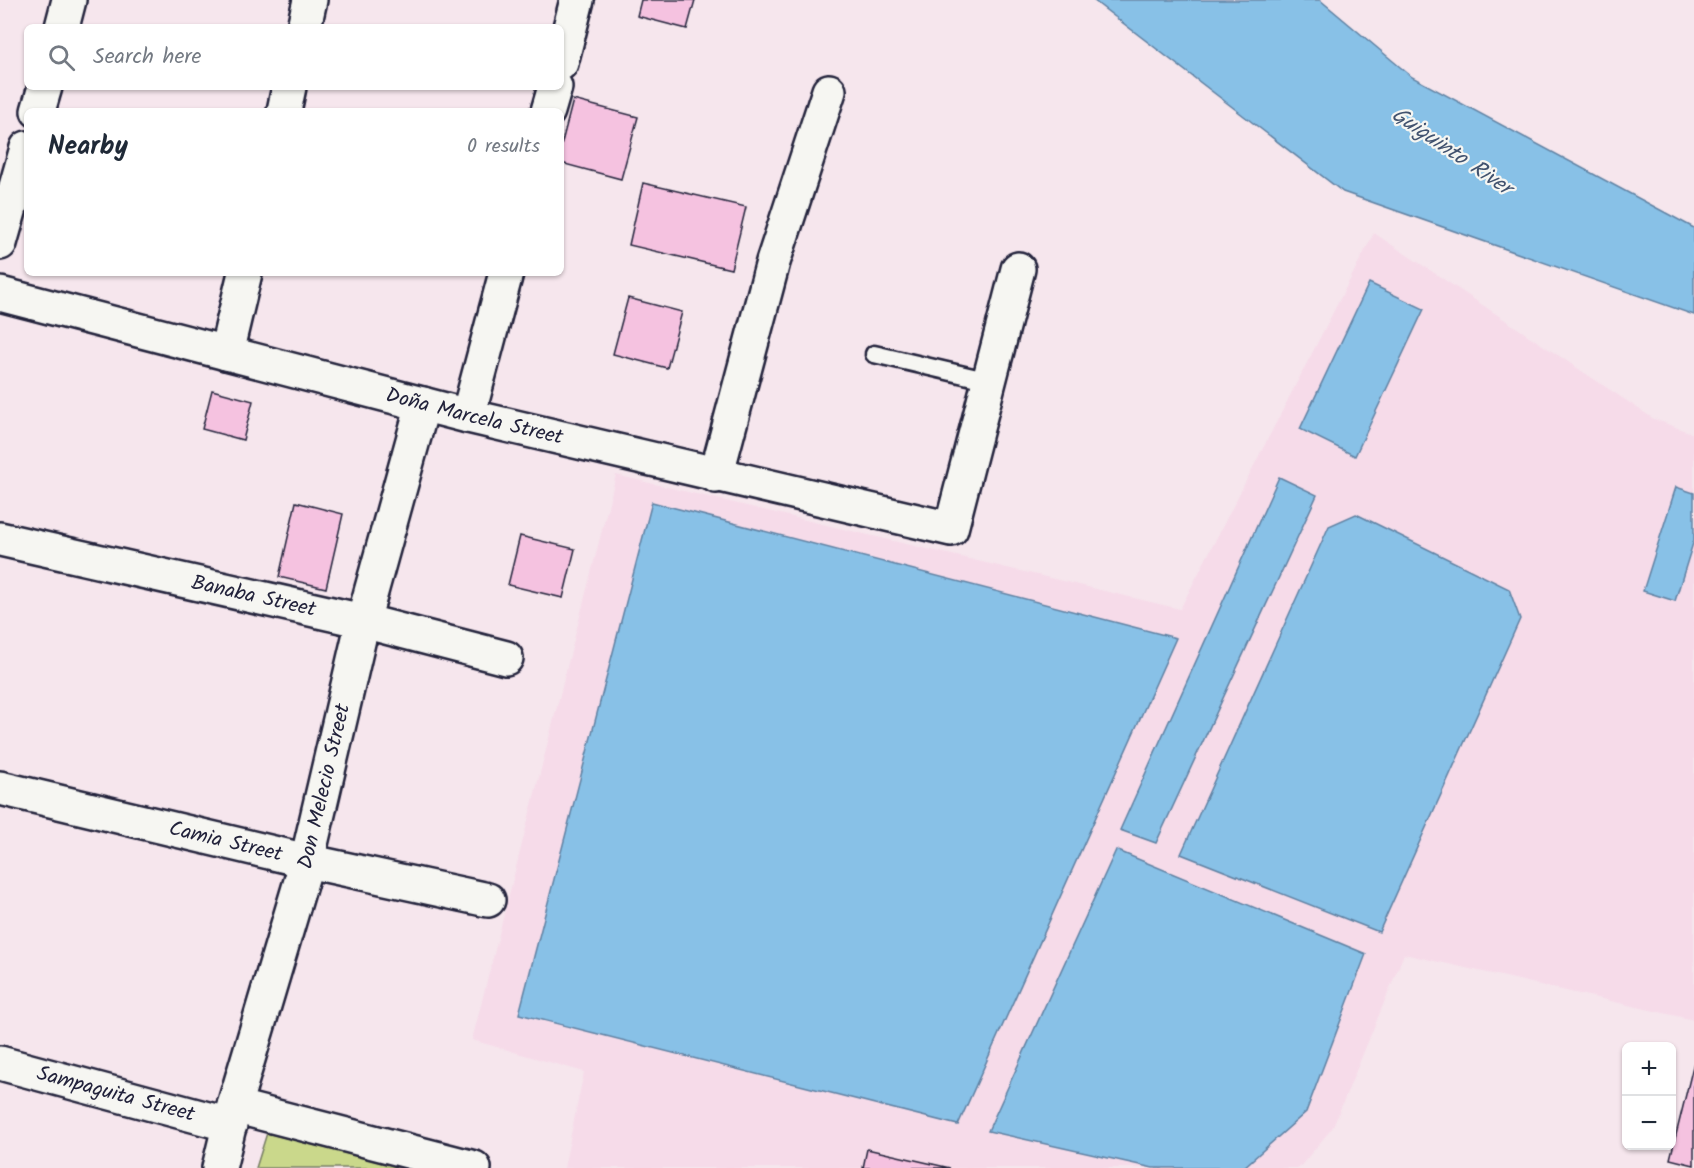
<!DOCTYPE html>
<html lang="en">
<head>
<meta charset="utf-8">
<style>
  :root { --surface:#fff; --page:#f6f6f7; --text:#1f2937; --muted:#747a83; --line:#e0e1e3 }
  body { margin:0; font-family:Kalam,sans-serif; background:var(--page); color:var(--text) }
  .controls { position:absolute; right:18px; bottom:18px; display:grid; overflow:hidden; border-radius:9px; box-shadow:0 2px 4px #0004 }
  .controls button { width:54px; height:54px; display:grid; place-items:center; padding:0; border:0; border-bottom:2px solid var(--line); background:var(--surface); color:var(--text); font:30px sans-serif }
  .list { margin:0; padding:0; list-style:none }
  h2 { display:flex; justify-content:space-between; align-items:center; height:78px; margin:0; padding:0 24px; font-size:26px }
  h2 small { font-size:20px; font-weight:400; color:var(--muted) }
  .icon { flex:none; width:33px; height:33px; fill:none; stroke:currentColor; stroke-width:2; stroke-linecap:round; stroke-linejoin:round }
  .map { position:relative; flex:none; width:1694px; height:1168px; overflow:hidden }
  .search { position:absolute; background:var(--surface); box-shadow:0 2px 4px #0004; left:24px; top:24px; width:540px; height:66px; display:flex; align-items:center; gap:15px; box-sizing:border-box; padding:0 21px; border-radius:9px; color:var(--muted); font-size:22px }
  .panel { position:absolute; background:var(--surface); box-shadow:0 2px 4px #0004; left:24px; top:108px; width:540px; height:168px; border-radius:9px }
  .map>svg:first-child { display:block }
  .built { fill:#f6dbe9 }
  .green { fill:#cad88b; stroke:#767d63; stroke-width:1.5 }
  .water { fill:#88c1e7; stroke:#5f81a2; stroke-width:1.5 }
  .building { fill:#f5c2e0; stroke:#22223b; stroke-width:1.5 }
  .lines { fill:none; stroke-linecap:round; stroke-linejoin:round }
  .lane-casing { stroke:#22223b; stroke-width:21 }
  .street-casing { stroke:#22223b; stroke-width:38 }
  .lane { stroke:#f6f6f2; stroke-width:16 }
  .street { stroke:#f6f6f2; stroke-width:33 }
  .labels { text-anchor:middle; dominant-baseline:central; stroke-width:4.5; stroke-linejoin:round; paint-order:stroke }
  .street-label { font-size:21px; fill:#22223b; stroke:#f6f6f2 }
  .water-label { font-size:22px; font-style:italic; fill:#41526f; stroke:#f6f6f2 }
</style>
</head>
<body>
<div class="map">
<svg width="1694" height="1168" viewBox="0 0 1694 1168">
  <rect width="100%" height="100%" fill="#f6e6ed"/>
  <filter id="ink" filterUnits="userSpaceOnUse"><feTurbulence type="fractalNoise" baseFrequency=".0167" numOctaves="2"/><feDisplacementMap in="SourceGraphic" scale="12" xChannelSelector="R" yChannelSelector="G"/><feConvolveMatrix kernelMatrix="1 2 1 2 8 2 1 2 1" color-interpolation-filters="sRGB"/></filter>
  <g filter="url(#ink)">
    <polygon class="built" points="1374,233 1654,419 1694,434 1694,1020 1404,954 1333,1127 1299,1168 564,1168 584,1072 472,1040 616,475 1180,609"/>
    <polygon class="green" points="267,1133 403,1168 256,1168"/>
    <g class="water">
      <polygon points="1093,0 1320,0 1412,77 1694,228 1694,315 1343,192"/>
      <polygon points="1369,283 1424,309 1355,456 1300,429"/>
      <polygon points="1279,477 1317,495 1156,843 1120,830"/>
      <polygon points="1676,487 1694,493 1694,540 1675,601 1643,591"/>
      <polygon points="652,502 1176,638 958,1125 519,1014"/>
      <polygon points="1356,514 1509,589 1520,619 1379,932 1181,854 1329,526"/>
      <polygon points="1116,850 1366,954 1306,1112 1243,1168 1153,1168 988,1131"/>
    </g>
    <g class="building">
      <polygon points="641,0 695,0 687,29 637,16"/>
      <polygon points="573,100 638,117 621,179 561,163 561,146"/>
      <polygon points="643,183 746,207 731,269 629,245"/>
      <polygon points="628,298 682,312 667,368 613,354"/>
      <polygon points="212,390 253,401 243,440 202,429"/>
      <polygon points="296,502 343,514 326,588 279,577"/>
      <polygon points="520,536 575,549 563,598 508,585"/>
      <polygon points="1694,1062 1694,1165 1670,1159"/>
      <polygon points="867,1149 950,1168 863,1168"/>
    </g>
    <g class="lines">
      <defs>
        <polyline id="lane" points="874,354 990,381"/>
        <g id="street">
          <polyline points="62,27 69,0"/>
          <polyline points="304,27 310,0"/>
          <polyline points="561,63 577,0"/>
          <polyline points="38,111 45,87"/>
          <polyline points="284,111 289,87"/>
          <polyline points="548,111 555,87"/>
          <polyline points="0,243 27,148"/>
          <path id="s1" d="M0,294L468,416L951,529L1018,269"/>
          <polyline points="226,353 245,273"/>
          <polyline points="468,416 506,273"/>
          <polyline points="716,476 773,262 829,91"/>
          <path id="s2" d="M0,539L363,621L506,658"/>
          <path id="s3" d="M0,788L307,861L488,900"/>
          <path id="s4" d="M0,1063L230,1125"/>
          <polyline points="234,1106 474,1168"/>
          <path id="s5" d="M219,1168L234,1106L307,861L363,621L423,404"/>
        </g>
      </defs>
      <use href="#lane" class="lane-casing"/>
      <use href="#street" class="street-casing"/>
      <use href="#lane" class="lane"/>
      <use href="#street" class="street"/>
    </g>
  </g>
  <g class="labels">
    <g class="street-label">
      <text stroke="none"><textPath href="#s1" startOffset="490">Doña Marcela Street</textPath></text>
      <text stroke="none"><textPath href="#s2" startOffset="260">Banaba Street</textPath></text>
      <text stroke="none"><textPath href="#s5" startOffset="396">Don Melecio Street</textPath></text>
      <text stroke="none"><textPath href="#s3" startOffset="232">Camia Street</textPath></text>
      <text stroke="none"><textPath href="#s4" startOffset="120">Sampaguita Street</textPath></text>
    </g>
    <g class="water-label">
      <text transform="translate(1451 152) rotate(34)">Guiguinto River</text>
    </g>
  </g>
</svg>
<div class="controls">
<button>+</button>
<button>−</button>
</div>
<div class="search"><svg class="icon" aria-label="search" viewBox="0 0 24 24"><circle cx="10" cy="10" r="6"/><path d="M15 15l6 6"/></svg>Search here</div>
<section class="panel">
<h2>Nearby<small>0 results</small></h2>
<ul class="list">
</ul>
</section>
</div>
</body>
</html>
